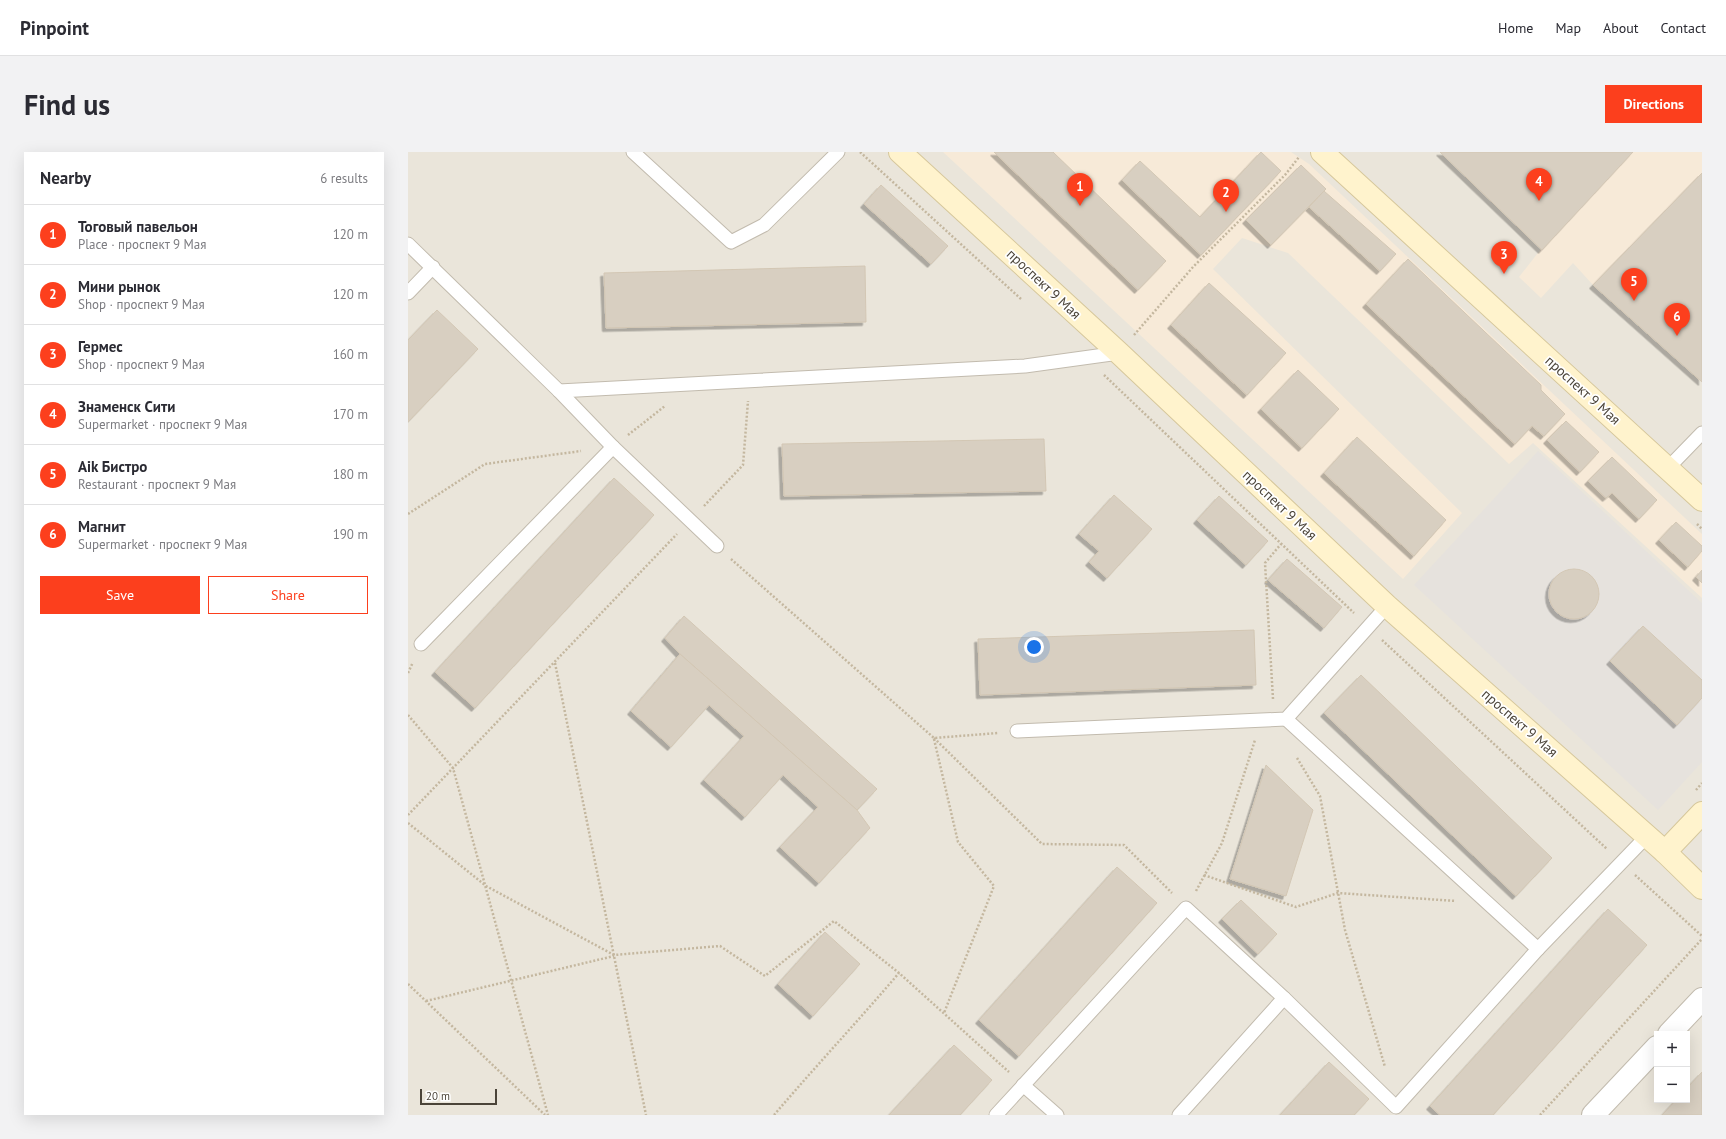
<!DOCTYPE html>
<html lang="en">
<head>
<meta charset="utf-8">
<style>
  :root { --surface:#fff; --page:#f2f2f3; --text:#2b2b33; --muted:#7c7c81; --line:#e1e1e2; --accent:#fc3f1d }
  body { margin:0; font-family:"PT Sans",sans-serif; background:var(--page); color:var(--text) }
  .controls { position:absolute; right:12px; bottom:12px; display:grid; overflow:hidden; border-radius:0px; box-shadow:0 4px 16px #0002 }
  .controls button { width:36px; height:36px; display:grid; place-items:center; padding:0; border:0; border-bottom:1px solid var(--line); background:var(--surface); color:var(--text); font:20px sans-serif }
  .scale { position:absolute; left:12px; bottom:10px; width:77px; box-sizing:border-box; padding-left:4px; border:2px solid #4b4439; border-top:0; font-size:11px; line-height:14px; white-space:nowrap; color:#4b4439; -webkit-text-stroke:3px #fff; paint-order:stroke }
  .you { position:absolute; left:626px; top:495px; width:14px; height:14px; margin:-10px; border:3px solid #fff; border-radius:50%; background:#1a73e8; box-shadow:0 0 0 6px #1a73e833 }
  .badge { display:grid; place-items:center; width:26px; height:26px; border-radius:50%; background:var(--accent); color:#fff; font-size:13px; font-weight:700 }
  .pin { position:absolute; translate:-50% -33px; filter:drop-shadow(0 1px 2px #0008) }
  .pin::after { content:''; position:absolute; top:21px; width:14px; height:12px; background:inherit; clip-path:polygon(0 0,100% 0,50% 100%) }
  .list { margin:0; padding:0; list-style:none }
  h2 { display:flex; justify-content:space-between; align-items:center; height:52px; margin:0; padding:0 16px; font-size:17px }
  h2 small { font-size:13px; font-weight:400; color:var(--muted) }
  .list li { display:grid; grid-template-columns:26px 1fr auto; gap:12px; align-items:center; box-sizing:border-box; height:60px; padding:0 16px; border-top:1px solid var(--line) }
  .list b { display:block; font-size:15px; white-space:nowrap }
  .list p { margin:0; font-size:13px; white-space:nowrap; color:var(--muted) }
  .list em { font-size:13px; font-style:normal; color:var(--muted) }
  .actions { display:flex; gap:8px; padding:12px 16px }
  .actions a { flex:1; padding:9px 0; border:1px solid var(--accent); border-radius:0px; text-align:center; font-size:14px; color:var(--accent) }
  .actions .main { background:var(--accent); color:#fff }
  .map { position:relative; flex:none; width:1294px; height:963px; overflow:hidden; border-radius:0px }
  header { display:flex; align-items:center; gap:24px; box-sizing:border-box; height:56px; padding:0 20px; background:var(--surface); border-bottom:1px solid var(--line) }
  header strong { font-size:19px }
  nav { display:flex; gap:22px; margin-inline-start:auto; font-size:14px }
  .intro { display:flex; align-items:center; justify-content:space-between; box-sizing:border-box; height:96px; padding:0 24px }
  h1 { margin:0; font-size:28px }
  .button { padding:10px 18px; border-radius:0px; background:var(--accent); color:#fff; font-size:14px; font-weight:700 }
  main { display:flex; gap:24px; padding:0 24px }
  aside { flex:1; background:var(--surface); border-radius:0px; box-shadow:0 4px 16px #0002 }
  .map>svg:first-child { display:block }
  .residential { fill:#eae5da; fill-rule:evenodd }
  .commercial { fill:#f7ead8 }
  .industrial { fill:#e6e2dd }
  .building { fill:#d8cfc1; stroke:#d3c7b4; filter:url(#shadow) }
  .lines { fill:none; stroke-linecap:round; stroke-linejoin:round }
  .lane-casing { stroke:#c2bbae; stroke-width:15 }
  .street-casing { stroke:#c2bbae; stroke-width:24 }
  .secondary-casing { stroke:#d6c79b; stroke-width:24 }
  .path { stroke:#c4b79f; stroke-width:2.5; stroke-dasharray:2 2; stroke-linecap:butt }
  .lane { stroke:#fff; stroke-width:13 }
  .street { stroke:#fff; stroke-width:22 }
  .secondary { stroke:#fff3cd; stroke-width:22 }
  .labels { text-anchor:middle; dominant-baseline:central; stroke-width:3.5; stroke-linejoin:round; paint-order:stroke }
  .street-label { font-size:14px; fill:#4b4439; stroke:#fff }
</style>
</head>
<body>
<header>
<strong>Pinpoint</strong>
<nav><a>Home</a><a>Map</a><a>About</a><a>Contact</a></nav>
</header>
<div class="intro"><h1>Find us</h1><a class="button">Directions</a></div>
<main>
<aside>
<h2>Nearby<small>6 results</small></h2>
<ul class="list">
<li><span class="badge">1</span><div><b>Тоговый павельон</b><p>Place · проспект 9 Мая</p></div><em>120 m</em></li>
<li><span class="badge">2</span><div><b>Мини рынок</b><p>Shop · проспект 9 Мая</p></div><em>120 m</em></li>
<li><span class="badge">3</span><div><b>Гермес</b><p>Shop · проспект 9 Мая</p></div><em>160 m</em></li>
<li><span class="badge">4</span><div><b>Знаменск Сити</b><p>Supermarket · проспект 9 Мая</p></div><em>170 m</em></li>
<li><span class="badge">5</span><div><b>Aik Бистро</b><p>Restaurant · проспект 9 Мая</p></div><em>180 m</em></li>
<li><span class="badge">6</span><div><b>Магнит</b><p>Supermarket · проспект 9 Мая</p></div><em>190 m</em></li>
</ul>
<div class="actions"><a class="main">Save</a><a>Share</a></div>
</aside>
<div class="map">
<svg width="1294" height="963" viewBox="0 0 1294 963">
  <defs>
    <filter id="shadow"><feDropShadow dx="-3.5" dy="3.5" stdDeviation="0" flood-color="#0004"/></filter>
  </defs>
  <rect width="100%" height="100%" fill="#f6f3ec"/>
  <path class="residential" d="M0,0H1294V963H0ZM1249,882H1279V948H1249Z"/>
  <g class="commercial">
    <polygon points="535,0 883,0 901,12 1294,382 1294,446 1125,291 1101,312 880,101 834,86 805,117 1054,361 995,427"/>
    <polygon points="1032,0 1294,0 1294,230 1185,133 1165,111 1133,146 1111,125 1133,97"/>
  </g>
  <polygon class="industrial" points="1130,299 1294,451 1294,610 1250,658 1006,433"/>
  <g class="building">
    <polygon points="586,0 645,0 758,109 730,138"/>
    <polygon points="853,0 873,19 793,103 714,28 732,9 792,65"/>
    <polygon points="1032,0 1225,0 1134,98"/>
    <polygon points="893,13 918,37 863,93 838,68"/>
    <polygon points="1294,21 1294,230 1185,133"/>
    <polygon points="473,33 540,94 523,112 456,52"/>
    <polygon points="916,39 988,102 972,119 901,55"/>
    <polygon points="1000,107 1133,233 1133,238 1157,262 1136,284 1124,274 1107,292 958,152"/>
    <polygon points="457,114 458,170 198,176 196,121"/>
    <polygon points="801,131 878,201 839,243 763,173"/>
    <polygon points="29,158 70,197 0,270 0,188"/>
    <polygon points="890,218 931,257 894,296 853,257"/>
    <polygon points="1158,269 1191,300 1172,320 1139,288"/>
    <polygon points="949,285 1038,368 1006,404 916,321"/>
    <polygon points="636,287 638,339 376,344 374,292"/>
    <polygon points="1204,305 1249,348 1231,367 1204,341 1198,346 1180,329"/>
    <polygon points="206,326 246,363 67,556 27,520"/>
    <polygon points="706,343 744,377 699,426 681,410 691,399 671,382"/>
    <polygon points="811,344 860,389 838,413 789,368"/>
    <polygon points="1268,370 1294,394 1294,399 1280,415 1251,388"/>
    <polygon points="879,407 934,455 916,476 860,428"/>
    <circle cx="1166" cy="442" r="25"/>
    <polygon points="1294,418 1294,431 1288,425"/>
    <polygon points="276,464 469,637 449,658 272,502 257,486"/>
    <polygon points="1235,474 1294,528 1294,546 1269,573 1202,509"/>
    <polygon points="846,478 848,533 572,543 570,487"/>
    <polygon points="272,502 449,658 462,676 411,731 372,695 410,655 375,623 337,665 296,628 336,584 301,553 263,595 223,559"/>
    <polygon points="953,523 1144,706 1108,744 916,561"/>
    <polygon points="858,613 905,658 878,744 822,727"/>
    <polygon points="709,715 749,751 611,904 571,868"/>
    <polygon points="833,748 869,782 850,802 814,767"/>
    <polygon points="1200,757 1239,793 1085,963 1032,963 1022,954"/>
    <polygon points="417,780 452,812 405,864 370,832"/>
    <polygon points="546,893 584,928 552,963 481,963"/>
    <polygon points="921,910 961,947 946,963 872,963"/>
    <polygon points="1294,920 1294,963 1254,963 1268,948 1279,948 1279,936"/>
  </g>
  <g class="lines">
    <defs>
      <g id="lane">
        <polyline points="225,0 323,90 356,73 430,0"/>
        <polyline points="0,92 151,239 205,295 13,492"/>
        <polyline points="0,141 25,115"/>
        <polyline points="151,239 617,214 711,201"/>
        <polyline points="205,295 309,394"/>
        <polyline points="1260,316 1294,281"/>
        <polyline points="878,567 1130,797 1239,684"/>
        <polyline points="609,579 878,567 979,454"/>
        <polyline points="615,933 649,963"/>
        <polyline points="588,963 778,756 876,846 988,955 1130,797"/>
        <polyline points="771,963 876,846"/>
      </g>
      <g id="street">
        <polyline points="1261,882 1294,847"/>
        <polyline points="1185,963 1249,895"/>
      </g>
      <g id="secondary">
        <polyline points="492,0 711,201 979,454 1257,700"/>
        <polyline points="914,0 1294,348"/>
        <polyline points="1294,661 1257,700 1294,736"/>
      </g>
    </defs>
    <use href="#lane" class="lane-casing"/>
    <use href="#street" class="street-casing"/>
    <use href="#secondary" class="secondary-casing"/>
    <g class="path">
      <polyline points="452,0 613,147"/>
      <polyline points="726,183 785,115 877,23 891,5"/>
      <polyline points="696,223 946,461"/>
      <polyline points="220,283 257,254"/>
      <polyline points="296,354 335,313 340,249"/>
      <polyline points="0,362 77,312 173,299"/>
      <polyline points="1289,372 1294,377"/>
      <polyline points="323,407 526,586 590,581"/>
      <polyline points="974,488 1199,697"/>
      <polyline points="147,511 238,963"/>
      <polyline points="0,521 5,510"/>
      <polyline points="865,547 857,411 873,392"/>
      <polyline points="0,563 45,616 140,963"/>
      <polyline points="526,586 634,692 716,693 764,741"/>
      <polyline points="526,587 550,690 586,734 536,861"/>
      <polyline points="889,606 912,644 937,778 977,915"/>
      <polyline points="1288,638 1294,631"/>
      <polyline points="0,663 269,382"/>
      <polyline points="0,671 78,734 206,803 312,794 357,824 426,769 491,821 601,920"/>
      <polyline points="796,723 888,755 930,741 1048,749"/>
      <polyline points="1227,723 1294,784"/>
      <polyline points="788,739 814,691 847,588"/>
      <polyline points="0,832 137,963"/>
      <polyline points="18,849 206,804"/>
      <path d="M366,963C407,915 450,869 491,821"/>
      <polyline points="1132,963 1294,787"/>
    </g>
    <use href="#lane" class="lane"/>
    <use href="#street" class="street"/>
    <use href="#secondary" class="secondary"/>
  </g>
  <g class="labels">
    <g class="street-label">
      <text transform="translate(636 132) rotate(43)">проспект 9 Мая</text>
      <text transform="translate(1175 238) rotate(42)">проспект 9 Мая</text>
      <text transform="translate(872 353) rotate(43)">проспект 9 Мая</text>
      <text transform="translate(1112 571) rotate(41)">проспект 9 Мая</text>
    </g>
  </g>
</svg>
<div class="controls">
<button>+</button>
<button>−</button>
</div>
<div class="scale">20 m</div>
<div class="you"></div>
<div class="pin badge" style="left:672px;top:54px">1</div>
<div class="pin badge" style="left:818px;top:60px">2</div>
<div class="pin badge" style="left:1096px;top:122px">3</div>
<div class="pin badge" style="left:1131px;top:49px">4</div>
<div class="pin badge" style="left:1226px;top:149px">5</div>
<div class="pin badge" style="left:1269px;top:184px">6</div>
</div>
</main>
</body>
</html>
